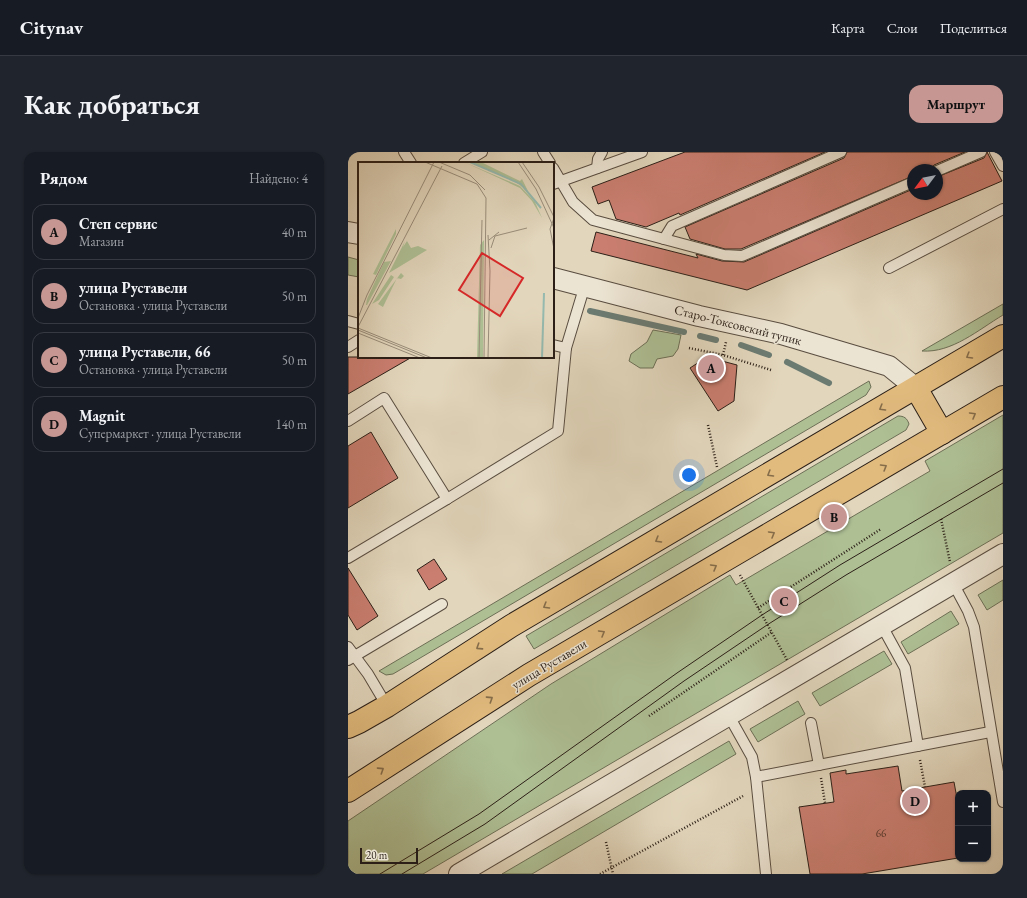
<!DOCTYPE html>
<html lang="ru">
<head>
<meta charset="utf-8">
<style>
  :root { --surface:#171b24; --page:#20242c; --text:#f1f3f6; --muted:#9ea1a6; --line:#363941; --accent:#c59692 }
  body { margin:0; font-family:"EB Garamond",serif; background:var(--page); color:var(--text) }
  .controls { position:absolute; right:12px; bottom:12px; display:grid; overflow:hidden; border-radius:8px; box-shadow:0 1px 3px #0004 }
  .controls button { width:36px; height:36px; display:grid; place-items:center; padding:0; border:0; border-bottom:1px solid var(--line); background:var(--surface); color:var(--text); font:20px sans-serif }
  .compass { position:absolute; left:559px; top:12px; width:36px; height:36px; border-radius:50%; background:var(--surface); box-shadow:0 1px 3px #0004; rotate:238deg }
  .scale { position:absolute; left:12px; bottom:10px; width:58px; box-sizing:border-box; padding-left:4px; border:2px solid #2b1f17; border-top:0; font-size:11px; line-height:14px; white-space:nowrap; color:#2b1f17; -webkit-text-stroke:3px #ece4d3; paint-order:stroke }
  .you { position:absolute; left:341px; top:323px; width:14px; height:14px; margin:-10px; border:3px solid #fff; border-radius:50%; background:#1a73e8; box-shadow:0 0 0 6px #1a73e833 }
  .badge { display:grid; place-items:center; width:26px; height:26px; border-radius:50%; background:var(--accent); color:#111; font-size:13px; font-weight:700 }
  .pin { position:absolute; translate:-50% -50%; border:2px solid #fff; box-shadow:0 1px 4px #0006 }
  .list { margin:0; padding:0; list-style:none }
  h2 { display:flex; justify-content:space-between; align-items:center; height:52px; margin:0; padding:0 16px; font-size:17px }
  h2 small { font-size:13px; font-weight:400; color:var(--muted) }
  .list li { display:grid; grid-template-columns:26px 1fr auto; gap:12px; align-items:center; box-sizing:border-box; height:56px; margin:0 8px 8px; padding:0 8px; border:1px solid var(--line); border-radius:12px }
  .list b { display:block; font-size:15px; white-space:nowrap }
  .list p { margin:0; font-size:13px; white-space:nowrap; color:var(--muted) }
  .list em { font-size:13px; font-style:normal; color:var(--muted) }
  .map { position:relative; flex:none; width:655px; height:722px; overflow:hidden; border-radius:12px }
  header { display:flex; align-items:center; gap:24px; box-sizing:border-box; height:56px; padding:0 20px; background:var(--surface); border-bottom:1px solid var(--line) }
  header strong { font-size:19px }
  nav { display:flex; gap:22px; margin-inline-start:auto; font-size:14px }
  .intro { display:flex; align-items:center; justify-content:space-between; box-sizing:border-box; height:96px; padding:0 24px }
  h1 { margin:0; font-size:28px }
  .button { padding:10px 18px; border-radius:12px; background:var(--accent); color:#111; font-size:14px; font-weight:700 }
  main { display:flex; gap:24px; padding:0 24px }
  aside { flex:1; background:var(--surface); border-radius:12px; box-shadow:0 1px 3px #0004 }
  .map>svg:first-child { display:block }
  .green { fill:#aebf94; stroke:#6c6f56 }
  .lines { fill:none; stroke-linecap:round; stroke-linejoin:round }
  .stream { stroke:#6b7b72; stroke-width:6 }
  .building { fill:#ca7e70; stroke:#2b1f17 }
  .service-casing { stroke:#594d40; stroke-width:12 }
  .minor-casing { stroke:#594d40; stroke-width:22 }
  .primary-casing { stroke:#2b1f17; stroke-width:24 }
  .path { stroke:#2b1f17; stroke-width:2.5; stroke-dasharray:1 2; stroke-linecap:butt }
  .service { stroke:#ece4d3; stroke-width:10 }
  .minor { stroke:#ece4d3; stroke-width:20 }
  .primary { stroke:#e1bb7e; stroke-width:22 }
  .tram { stroke:#2b1f17; stroke-width:1 }
  .oneway { stroke:#866d4a }
  .labels { text-anchor:middle; dominant-baseline:central; stroke-width:3; stroke-linejoin:round; paint-order:stroke }
  .number-label { font-size:11px; fill:#53372d }
  .street-label { font-size:13px; fill:#2b1f17; stroke:#ece4d3 }
  .inset-river { fill:none; stroke:#95b9ae; stroke-width:2 }
  .inset-road { fill:none; stroke:#998d7a; stroke-width:1 }
  .view { fill:#d62828; fill-opacity:0.15; stroke:#d62828; stroke-width:2 }
  .inset-edge { fill:none; stroke:#2b1f17; stroke-width:2 }
</style>
</head>
<body>
<header>
<strong>Citynav</strong>
<nav><a>Карта</a><a>Слои</a><a>Поделиться</a></nav>
</header>
<div class="intro"><h1>Как добраться</h1><a class="button">Маршрут</a></div>
<main>
<aside>
<h2>Рядом<small>Найдено: 4</small></h2>
<ul class="list">
<li><span class="badge">A</span><div><b>Степ сервис</b><p>Магазин</p></div><em>40 m</em></li>
<li><span class="badge">B</span><div><b>улица Руставели</b><p>Остановка · улица Руставели</p></div><em>50 m</em></li>
<li><span class="badge">C</span><div><b>улица Руставели, 66</b><p>Остановка · улица Руставели</p></div><em>50 m</em></li>
<li><span class="badge">D</span><div><b>Magnit</b><p>Супермаркет · улица Руставели</p></div><em>140 m</em></li>
</ul>
</aside>
<div class="map">
<svg width="655" height="722" viewBox="0 0 655 722">
  <rect width="100%" height="100%" fill="#e2d6bc"/>
  <filter id="stains"><feTurbulence type="fractalNoise" baseFrequency=".005" numOctaves="4"/><feColorMatrix values="0 0 0 0 .2 0 0 0 0 .09 0 0 0 0 .02 0 0 0 .5 -.17"/></filter>
  <radialGradient id="worn" r=".72"><stop offset=".6" stop-color="#630" stop-opacity="0"/><stop offset="1" stop-color="#630" stop-opacity=".3"/></radialGradient>
  <g class="green">
    <polygon points="0,105 11,108 11,125 0,123"/>
    <path d="M655,152V163C630,178 604,201 574,199Z"/>
    <polygon points="305,178 333,183 330,197 325,204 309,207 305,216 292,216 281,209 283,202 299,190"/>
    <polygon points="521,229 523,235 518,243 45,522 38,523 31,519"/>
    <polygon points="655,263 655,381 75,722 0,722 0,669 203,532 382,423 388,433 582,319 577,309"/>
    <path d="M550,264C556,264 559,266 561,272L558,278L186,497L178,484Z"/>
    <polygon points="655,428 655,448 639,458 630,443"/>
    <polygon points="603,459 611,472 560,502 553,490"/>
    <polygon points="536,499 544,512 472,554 464,541"/>
    <polygon points="450,549 457,562 410,590 402,577"/>
    <polygon points="381,589 388,602 184,722 154,722"/>
  </g>
  <g class="lines">
    <g class="stream">
      <polyline points="242,159 336,180"/>
      <polyline points="352,184 368,188"/>
      <polyline points="393,193 421,203"/>
      <polyline points="439,210 481,231"/>
    </g>
  </g>
  <g class="building">
    <polygon points="337,0 477,0 332,63 331,61 298,75 268,67 261,48 250,52 244,35"/>
    <polygon points="499,0 617,0 586,13 583,18 565,18 565,24 393,97 377,97 342,87 337,75 496,6"/>
    <polygon points="639,0 654,29 399,138 243,99 248,80 350,106 348,102 374,109 396,110 565,37 565,42 589,42 589,25 636,6"/>
    <polygon points="0,205 64,205 0,242"/>
    <polygon points="359,205 389,213 386,249 370,259 342,216"/>
    <polygon points="23,280 50,326 0,356 0,294"/>
    <polygon points="86,407 99,427 81,438 69,418"/>
    <polygon points="0,416 30,464 9,478 0,463"/>
    <polygon points="550,614 554,639 606,630 610,652 610,706 514,722 462,722 451,655 486,650 482,621 498,618 498,622"/>
  </g>
  <g class="lines">
    <defs>
      <g id="service">
        <polyline points="56,0 63,11"/>
        <polyline points="195,0 202,11"/>
        <polyline points="647,0 655,14"/>
        <polyline points="116,11 134,0"/>
        <polyline points="205,16 225,50 245,68 376,103 394,104 565,30"/>
        <polyline points="249,16 250,7 254,0"/>
        <polyline points="589,19 633,0"/>
        <polyline points="205,32 294,0"/>
        <polyline points="316,87 324,74 493,0"/>
        <polyline points="541,116 655,57"/>
        <polyline points="0,169 11,172"/>
        <polyline points="205,193 218,196 237,133"/>
        <polyline points="0,195 11,188"/>
        <polyline points="0,269 36,246 99,347 0,406"/>
        <polyline points="99,347 210,279 218,196"/>
        <polyline points="605,431 620,459 626,475 655,650"/>
        <polyline points="534,474 557,516 570,594"/>
        <polyline points="0,495 20,522 39,554"/>
        <polyline points="0,508 94,452"/>
        <polyline points="381,564 404,605 408,625 418,722"/>
        <polyline points="463,571 471,613"/>
        <polyline points="408,625 642,580"/>
      </g>
      <g id="minor">
        <polyline points="0,80 11,82"/>
        <polyline points="205,126 351,164 433,182 541,214 568,236"/>
        <polyline points="111,722 655,402"/>
      </g>
      <g id="primary">
        <polyline points="568,236 594,281"/>
        <polyline points="0,575 11,570 39,554 163,474 655,184"/>
        <polyline points="0,639 181,523 655,245"/>
      </g>
    </defs>
    <use href="#service" class="service-casing"/>
    <use href="#minor" class="minor-casing"/>
    <use href="#primary" class="primary-casing"/>
    <g class="path">
      <polyline points="341,196 375,203 423,218"/>
      <polyline points="375,203 378,190"/>
      <polyline points="360,273 369,315"/>
      <polyline points="593,367 602,410"/>
      <polyline points="392,423 439,508"/>
      <polyline points="410,456 533,377"/>
      <polyline points="301,564 424,480"/>
      <polyline points="572,608 577,635"/>
      <polyline points="473,626 477,651"/>
      <polyline points="258,690 265,722"/>
      <polyline points="252,722 395,644"/>
    </g>
    <use href="#service" class="service"/>
    <use href="#minor" class="minor"/>
    <use href="#primary" class="primary"/>
    <g class="tram">
      <polyline points="32,722 131,662 329,521 414,463 492,413 655,317"/>
      <polyline points="54,722 137,672 336,529 419,473 498,423 655,331"/>
    </g>
  </g>
  <defs><path id="oneway-chevron" d="M-2-3.5L2.5 0L-2 3.5" fill="none" stroke-width="1.6" stroke-linecap="round" stroke-linejoin="round"/></defs>
  <g class="oneway">
    <use href="#oneway-chevron" transform="translate(621 204) rotate(149)"/>
    <use href="#oneway-chevron" transform="translate(534 256) rotate(149)"/>
    <use href="#oneway-chevron" transform="translate(625 263) rotate(-30)"/>
    <use href="#oneway-chevron" transform="translate(536 315) rotate(-31)"/>
    <use href="#oneway-chevron" transform="translate(422 322) rotate(149)"/>
    <use href="#oneway-chevron" transform="translate(424 382) rotate(-30)"/>
    <use href="#oneway-chevron" transform="translate(310 388) rotate(149)"/>
    <use href="#oneway-chevron" transform="translate(366 415) rotate(-30)"/>
    <use href="#oneway-chevron" transform="translate(198 454) rotate(149)"/>
    <use href="#oneway-chevron" transform="translate(254 481) rotate(-30)"/>
    <use href="#oneway-chevron" transform="translate(131 495) rotate(147)"/>
    <use href="#oneway-chevron" transform="translate(142 547) rotate(-33)"/>
    <use href="#oneway-chevron" transform="translate(33 618) rotate(-33)"/>
  </g>
  <g class="labels">
    <g class="number-label">
      <text x="533" y="681">66</text>
    </g>
    <g class="street-label">
      <text transform="translate(390 173) rotate(14)">Старо-Токсовский тупик</text>
      <text transform="translate(201 512) rotate(-31)">улица Руставели</text>
    </g>
  </g>
  <g transform="translate(10 10)">
    <rect width="196" height="196" fill="#e2d6bc"/>
    <path d="M106,0L162,24L177,40L184,56L174,39L162,26ZM111,0H123L162,19L164,17L170,29L156,19ZM38,67V72L18,113L15,112ZM126,78L125,196H119L122,83ZM47,79L45,85L49,79L53,86L60,84L69,88L31,111ZM33,99L9,143H8L9,137L26,100ZM43,111L46,114L43,117L39,116L25,145L20,142ZM33,113L36,115L21,138L14,142Z" fill="#aebf94"/>
    <path class="inset-river" d="M112,0L163,22L183,46M184,196L186,131"/>
    <path class="inset-road" d="M67,0L119,22L128,36L126,196M81,0L112,13L127,28M160,0L178,27L196,66M164,0L181,25L196,55M196,56L192,67L196,87M131,78L141,70M133,86L137,74L169,66M0,156L9,133L76,0M0,165L84,4M0,166L74,196M0,168L69,196M0,171L62,196M121,196L124,58M130,196L132,109L130,73"/>
    <path class="view" d="M124,91L165,116L142,154L101,128Z"/>
    <rect width="196" height="196" class="inset-edge"/>
  </g>
  <rect width="100%" height="100%" filter="url(#stains)"/>
  <rect width="100%" height="100%" fill="url(#worn)"/>
</svg>
<div class="controls">
<button>+</button>
<button>−</button>
</div>
<svg class="compass" viewBox="-18 -18 36 36"><path d="M0-13l5 13h-10z" fill="#e53935"/><path d="M0 13l5-13h-10z" fill="#9ea1a6"/></svg>
<div class="scale">20 m</div>
<div class="you"></div>
<div class="pin badge" style="left:363px;top:216px">A</div>
<div class="pin badge" style="left:486px;top:365px">B</div>
<div class="pin badge" style="left:436px;top:449px">C</div>
<div class="pin badge" style="left:567px;top:649px">D</div>
</div>
</main>
</body>
</html>
